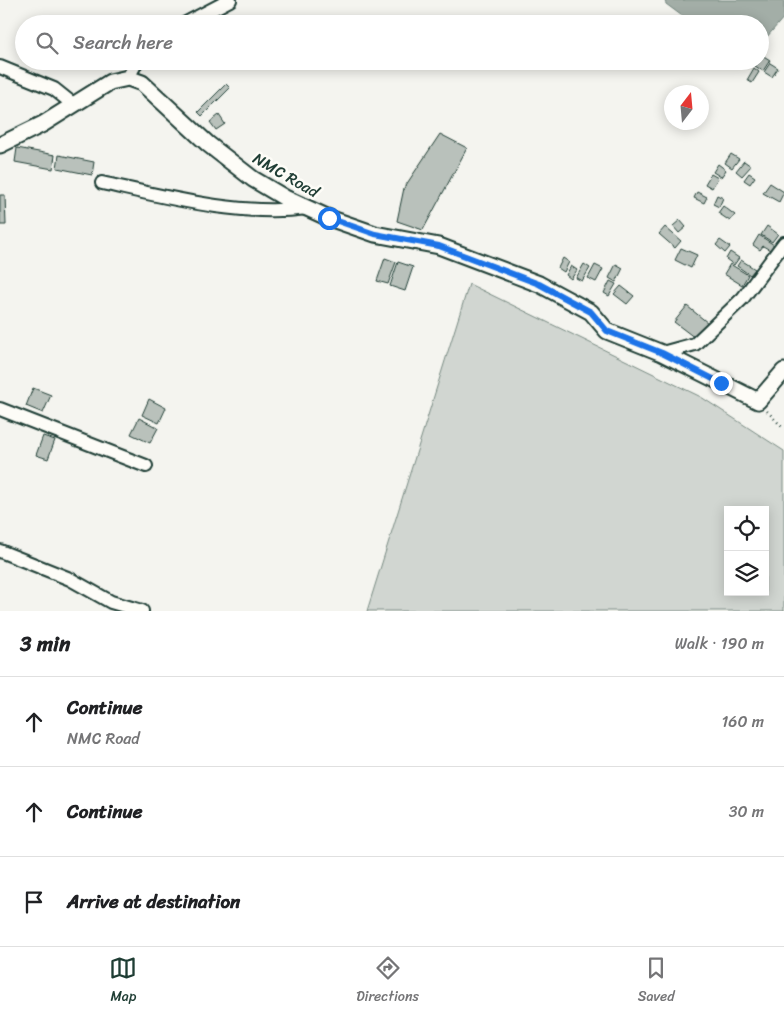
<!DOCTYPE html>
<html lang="en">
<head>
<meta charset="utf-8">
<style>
  :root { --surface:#fff; --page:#f6f6f6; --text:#202124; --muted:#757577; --line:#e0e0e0; --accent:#1f3d34 }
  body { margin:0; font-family:Sriracha,sans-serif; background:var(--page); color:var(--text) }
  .controls { position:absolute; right:15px; bottom:15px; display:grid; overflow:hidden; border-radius:0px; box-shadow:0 2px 12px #0003 }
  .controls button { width:45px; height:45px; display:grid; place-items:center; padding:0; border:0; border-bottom:1px solid var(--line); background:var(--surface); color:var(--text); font:25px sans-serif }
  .compass { position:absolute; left:664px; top:85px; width:45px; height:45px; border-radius:50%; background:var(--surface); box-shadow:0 2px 12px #0003; rotate:16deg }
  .stop { position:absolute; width:15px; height:15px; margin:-11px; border:4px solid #1a73e8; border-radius:50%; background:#fff }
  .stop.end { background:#1a73e8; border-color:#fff; box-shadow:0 1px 5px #0008 }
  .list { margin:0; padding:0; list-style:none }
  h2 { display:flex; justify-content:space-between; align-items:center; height:65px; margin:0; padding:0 20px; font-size:21px }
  h2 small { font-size:16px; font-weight:400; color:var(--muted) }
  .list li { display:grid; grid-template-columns:32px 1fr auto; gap:15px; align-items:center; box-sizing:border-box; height:90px; padding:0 20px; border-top:1px solid var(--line) }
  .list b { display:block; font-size:19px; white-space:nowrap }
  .list p { margin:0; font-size:16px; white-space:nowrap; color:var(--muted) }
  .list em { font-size:16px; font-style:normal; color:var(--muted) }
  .icon { flex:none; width:28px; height:28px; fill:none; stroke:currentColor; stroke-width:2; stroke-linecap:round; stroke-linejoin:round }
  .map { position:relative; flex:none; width:784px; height:611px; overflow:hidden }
  .search { position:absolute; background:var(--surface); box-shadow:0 2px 12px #0003; left:15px; right:15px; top:15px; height:55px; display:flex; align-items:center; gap:12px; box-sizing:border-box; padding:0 18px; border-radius:28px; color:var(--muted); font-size:19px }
  .sheet { height:335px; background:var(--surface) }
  nav { display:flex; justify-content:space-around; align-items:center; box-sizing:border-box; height:70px; border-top:1px solid var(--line); background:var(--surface); font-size:14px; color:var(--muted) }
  nav a { display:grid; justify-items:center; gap:2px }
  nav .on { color:var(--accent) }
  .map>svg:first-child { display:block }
  .green { fill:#d1d6d1; stroke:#788a82; fill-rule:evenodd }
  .water { fill:#a3aea7; stroke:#6e8179 }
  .building { fill:#b9c1bb; stroke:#1f3d34 }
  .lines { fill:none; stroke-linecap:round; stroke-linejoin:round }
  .minor-casing { stroke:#1f3d34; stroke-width:16 }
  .tertiary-casing { stroke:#1f3d34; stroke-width:19 }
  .path { stroke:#1f3d34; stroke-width:2.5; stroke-dasharray:1 4; stroke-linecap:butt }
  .minor { stroke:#fdfcf7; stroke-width:12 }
  .tertiary { stroke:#fdfcf7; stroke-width:15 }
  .route { stroke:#1a73e8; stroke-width:6 }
  .labels { text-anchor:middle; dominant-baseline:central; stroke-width:5; stroke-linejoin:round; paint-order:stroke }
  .street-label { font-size:16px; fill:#1f3d34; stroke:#fdfcf7 }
</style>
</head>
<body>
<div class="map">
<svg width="784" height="611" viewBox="0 0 784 611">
  <rect width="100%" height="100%" fill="#f4f4ef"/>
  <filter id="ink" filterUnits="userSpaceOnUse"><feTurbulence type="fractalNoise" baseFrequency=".02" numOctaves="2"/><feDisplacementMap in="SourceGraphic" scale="10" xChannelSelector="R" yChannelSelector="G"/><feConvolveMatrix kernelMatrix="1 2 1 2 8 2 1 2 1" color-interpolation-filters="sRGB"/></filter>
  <g filter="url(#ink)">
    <path class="green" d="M469,284L701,397L784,451V611H367ZM728,510H765V592H728Z"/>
    <polygon class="water" points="665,0 784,0 784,17 760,45 760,24 693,24 666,4"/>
    <g class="building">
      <polygon points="762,55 770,60 763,71 755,66 760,61"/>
      <polygon points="770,63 778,68 772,77 764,72"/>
      <polygon points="754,68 759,72 752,83 747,80"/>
      <polygon points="226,84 230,88 202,116 198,112"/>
      <polygon points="219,115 225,124 216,130 210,122"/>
      <polygon points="440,134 467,148 423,230 397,221 404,188"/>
      <polygon points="17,148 55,155 53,169 15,162"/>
      <polygon points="731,154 739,159 732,168 725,163"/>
      <polygon points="59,155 94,162 92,175 57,168"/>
      <polygon points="744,161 751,166 742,176 736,171"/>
      <polygon points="718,164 726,170 721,177 713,172"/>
      <polygon points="749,173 755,177 750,184 744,180"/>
      <polygon points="711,174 718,178 712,188 705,184"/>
      <polygon points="770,183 784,192 779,202 763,193"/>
      <polygon points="697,192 707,197 704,203 694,198"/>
      <polygon points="0,195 5,195 6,225 0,225"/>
      <polygon points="717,195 723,198 719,207 713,204"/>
      <polygon points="723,206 735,215 730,221 718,213"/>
      <polygon points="680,220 686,227 679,233 673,226"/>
      <polygon points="767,226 778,234 772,242 761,235"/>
      <polygon points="665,227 681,241 675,248 659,234"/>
      <polygon points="759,235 774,245 770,250 763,246 760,250 753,245"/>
      <polygon points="720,240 730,247 725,253 716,245"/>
      <polygon points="681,248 697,255 691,268 675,260"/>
      <polygon points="730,252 739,258 734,265 726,259"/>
      <polygon points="385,258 396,262 388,284 377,281"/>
      <polygon points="563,258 569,262 564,272 558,268"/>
      <polygon points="741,260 755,269 750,275 737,266"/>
      <polygon points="398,262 413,267 405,291 390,286"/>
      <polygon points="584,264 590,268 582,281 576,278"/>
      <polygon points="616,264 623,268 616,282 609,278"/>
      <polygon points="730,264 748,275 742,285 724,274"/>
      <polygon points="595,265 603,269 596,282 588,278"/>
      <polygon points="571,266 577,270 571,279 566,275"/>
      <polygon points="610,281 616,284 609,296 604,293"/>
      <polygon points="621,286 634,296 627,304 614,294"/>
      <polygon points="687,306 708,323 695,338 674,322"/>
      <polygon points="33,388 51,395 43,413 26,406"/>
      <polygon points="149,399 166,408 159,423 142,415"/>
      <polygon points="139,418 158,428 150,443 131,434"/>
      <polygon points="43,436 55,440 48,459 36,455"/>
    </g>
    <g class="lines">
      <defs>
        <g id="minor">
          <polyline points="184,24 230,0"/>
          <polyline points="0,67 54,89 74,105"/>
          <polyline points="128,78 137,61"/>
          <path d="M102,183C166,197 241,217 307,208"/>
          <polyline points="662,353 695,344 743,298 784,243"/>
          <polyline points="0,409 146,466"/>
          <polyline points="0,551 70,579 111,602 142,611"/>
        </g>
        <polyline id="tertiary" points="0,145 43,124 110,82 128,78 142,83 208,144 253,179 285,198 329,218 375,234 439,246 539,284 591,312 607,331 662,353 758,401 784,371"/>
      </defs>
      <use href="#minor" class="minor-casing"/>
      <use href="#tertiary" class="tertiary-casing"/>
      <polyline class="path" points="767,411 784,429"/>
      <use href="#minor" class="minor"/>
      <use href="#tertiary" class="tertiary"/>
    </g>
  </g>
  <g class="lines" filter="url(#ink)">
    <polyline class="route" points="329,218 375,234 439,246 539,284 591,312 607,331 662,353 721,383"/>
  </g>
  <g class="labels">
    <g class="street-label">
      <text transform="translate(286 175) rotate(30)">NMC Road</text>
    </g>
  </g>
</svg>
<div class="controls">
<button><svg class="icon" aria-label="locate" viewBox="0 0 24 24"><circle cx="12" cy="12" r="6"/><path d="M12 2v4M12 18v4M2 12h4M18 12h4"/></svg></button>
<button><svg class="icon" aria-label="layers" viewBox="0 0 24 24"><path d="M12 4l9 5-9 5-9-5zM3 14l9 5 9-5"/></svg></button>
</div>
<svg class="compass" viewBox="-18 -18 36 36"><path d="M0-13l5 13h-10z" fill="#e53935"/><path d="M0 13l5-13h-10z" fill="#757577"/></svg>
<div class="stop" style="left:329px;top:218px"></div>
<div class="stop end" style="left:721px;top:383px"></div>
<div class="search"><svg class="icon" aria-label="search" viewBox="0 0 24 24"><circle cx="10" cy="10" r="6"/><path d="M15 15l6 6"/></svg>Search here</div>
</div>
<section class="sheet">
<h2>3 min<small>Walk · 190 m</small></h2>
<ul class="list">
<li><svg class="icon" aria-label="ahead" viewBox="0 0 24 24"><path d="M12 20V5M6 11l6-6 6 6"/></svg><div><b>Continue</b><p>NMC Road</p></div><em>160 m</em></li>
<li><svg class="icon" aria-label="ahead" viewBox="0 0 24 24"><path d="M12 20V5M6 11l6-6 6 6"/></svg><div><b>Continue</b></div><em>30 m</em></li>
<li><svg class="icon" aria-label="arrive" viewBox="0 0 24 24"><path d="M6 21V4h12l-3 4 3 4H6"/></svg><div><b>Arrive at destination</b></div></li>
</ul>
</section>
<nav>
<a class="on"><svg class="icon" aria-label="map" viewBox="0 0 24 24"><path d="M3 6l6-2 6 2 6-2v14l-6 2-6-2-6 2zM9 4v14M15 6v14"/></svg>Map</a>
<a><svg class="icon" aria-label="directions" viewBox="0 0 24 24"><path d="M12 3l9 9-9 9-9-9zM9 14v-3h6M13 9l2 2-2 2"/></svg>Directions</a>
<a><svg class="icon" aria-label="saved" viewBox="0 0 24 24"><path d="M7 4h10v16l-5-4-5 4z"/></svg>Saved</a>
</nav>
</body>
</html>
